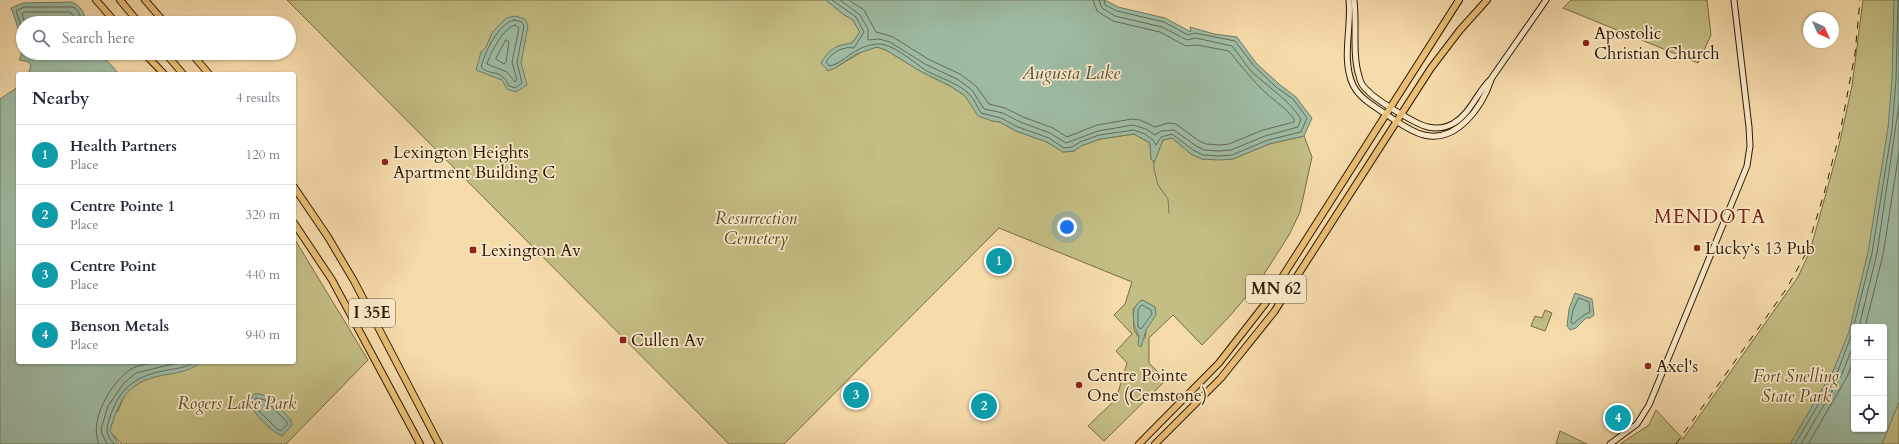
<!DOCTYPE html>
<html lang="en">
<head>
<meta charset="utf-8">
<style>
  :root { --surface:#fff; --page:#f6f6f7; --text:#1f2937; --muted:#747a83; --line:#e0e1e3; --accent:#8f2418 }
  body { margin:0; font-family:Cardo,serif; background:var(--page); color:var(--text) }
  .controls { position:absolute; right:12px; bottom:12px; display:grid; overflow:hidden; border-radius:4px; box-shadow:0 1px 3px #0004 }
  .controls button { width:36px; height:36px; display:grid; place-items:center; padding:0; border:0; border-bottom:1px solid var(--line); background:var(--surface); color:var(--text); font:20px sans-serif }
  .compass { position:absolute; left:1803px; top:12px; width:36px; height:36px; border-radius:50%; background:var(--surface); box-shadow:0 1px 3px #0004; rotate:135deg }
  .you { position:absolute; left:1067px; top:227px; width:14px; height:14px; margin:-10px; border:3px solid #fff; border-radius:50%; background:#1a73e8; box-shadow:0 0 0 6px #1a73e833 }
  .badge { display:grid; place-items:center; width:26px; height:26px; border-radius:50%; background:var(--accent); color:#fff; font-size:13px; font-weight:700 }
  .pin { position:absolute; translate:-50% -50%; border:2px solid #fff; box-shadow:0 1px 4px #0006 }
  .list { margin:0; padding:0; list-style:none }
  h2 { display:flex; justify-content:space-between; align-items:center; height:52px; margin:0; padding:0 16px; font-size:17px }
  h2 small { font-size:13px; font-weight:400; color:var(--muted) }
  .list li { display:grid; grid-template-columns:26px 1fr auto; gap:12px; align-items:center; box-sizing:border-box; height:60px; padding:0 16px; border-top:1px solid var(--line) }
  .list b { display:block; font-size:15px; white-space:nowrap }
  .list p { margin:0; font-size:13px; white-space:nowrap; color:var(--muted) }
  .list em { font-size:13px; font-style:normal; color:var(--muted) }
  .icon { flex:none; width:22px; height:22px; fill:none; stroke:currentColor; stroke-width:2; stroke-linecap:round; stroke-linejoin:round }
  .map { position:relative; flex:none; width:1899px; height:444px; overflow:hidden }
  .search { position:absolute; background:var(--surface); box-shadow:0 1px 3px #0004; left:16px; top:16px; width:280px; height:44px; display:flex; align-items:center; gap:10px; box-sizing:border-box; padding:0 14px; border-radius:22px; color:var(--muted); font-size:15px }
  .panel { position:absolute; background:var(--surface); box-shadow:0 1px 3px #0004; left:16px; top:72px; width:280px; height:292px; border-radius:4px }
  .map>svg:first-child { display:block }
  .green { fill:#c3be84; stroke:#796c45; fill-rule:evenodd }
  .water { fill:#9ebca4; stroke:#727b65; fill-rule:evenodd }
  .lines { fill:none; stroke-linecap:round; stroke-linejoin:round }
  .shore { stroke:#666a55; stroke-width:1 }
  .stream { stroke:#727b65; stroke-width:1 }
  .secondary-casing { stroke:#2f1906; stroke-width:7 }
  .highway-casing { stroke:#2f1906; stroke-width:8 }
  .secondary { stroke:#f9e8c8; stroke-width:5 }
  .highway { stroke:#ebbe76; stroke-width:6 }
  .rail { stroke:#2f1906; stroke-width:1; stroke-dasharray:7 7; stroke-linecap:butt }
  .poi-dot { fill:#8f2418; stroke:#f9e8c8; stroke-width:1.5 }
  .labels { text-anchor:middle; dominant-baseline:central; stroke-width:3.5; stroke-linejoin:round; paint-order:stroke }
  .shield { fill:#f9e8c8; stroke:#6c5740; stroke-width:1 }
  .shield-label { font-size:16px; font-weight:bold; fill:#2f1906 }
  .poi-label { font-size:17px; fill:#2f1906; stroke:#f9e8c8; text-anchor:start }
  .park-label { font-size:17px; font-style:italic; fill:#5b4b2c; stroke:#f9e8c8 }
  .water-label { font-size:18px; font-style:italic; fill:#56523d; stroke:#f9e8c8 }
  .quarter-label { font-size:19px; letter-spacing:1px; fill:#7a1f14; stroke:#f9e8c8 }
</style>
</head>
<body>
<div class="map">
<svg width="1899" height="444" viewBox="0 0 1899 444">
  <rect width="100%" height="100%" fill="#f6dbab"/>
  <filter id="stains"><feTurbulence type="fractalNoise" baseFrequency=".005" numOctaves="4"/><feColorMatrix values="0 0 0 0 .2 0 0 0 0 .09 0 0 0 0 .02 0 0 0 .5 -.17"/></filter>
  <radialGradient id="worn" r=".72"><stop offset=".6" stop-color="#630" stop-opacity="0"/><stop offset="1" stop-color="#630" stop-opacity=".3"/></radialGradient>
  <g class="green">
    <path d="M287,0H826L843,14L853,20L860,32L852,43L838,46L835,68L865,50L877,47L886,50L920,71L952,87L965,96L971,104L992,121L1000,122L1016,131L1047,142L1063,152L1074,151L1081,146L1100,139L1134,134L1150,143L1151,159L1154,162L1163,140L1172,138L1191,154L1202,159H1233L1269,144L1304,136L1312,157L1300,212L1289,235L1261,279L1229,317L1202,345L1173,315L1149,338V363L1166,380L1104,441L1088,426L1116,399L1127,363L1116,351L1132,334L1114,315L1125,304L1132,282L999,228L784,444H729ZM1142,300L1155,307L1146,330L1145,338L1140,340L1134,329L1133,309Z"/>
    <polygon points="1571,0 1707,0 1711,35 1698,63 1563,8"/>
    <path d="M1863,0H1899V444H1620L1649,425L1656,410L1683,439L1798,277L1810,251L1838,150L1852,86ZM1854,327H1884V429H1854Z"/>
    <polygon points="294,238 368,360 286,444 122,444 113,435 104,434 110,417 118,411 127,388 141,378 191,362 294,362"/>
    <polygon points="1545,310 1552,313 1545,331 1531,326 1535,316 1542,318"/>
    <polygon points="1560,431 1587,444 1556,444"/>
  </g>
  <g class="water">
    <path d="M826,0H1105L1118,7L1165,18L1191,32L1190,27L1214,34L1237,37L1256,63L1279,84L1296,97L1312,118L1304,136L1269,144L1233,159L1219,160L1202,159L1191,154L1172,138L1163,140L1154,163L1151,159L1150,143L1134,134L1100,139L1081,146L1074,151L1063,152L1047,142L1016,131L1000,122L992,121L978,116L965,96L952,87L920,71L886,50L877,47L856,54L835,68L828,71L821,63C830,48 835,46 852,43L860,32L853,20L843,14Z"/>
    <path d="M1894,0H1899V402L1882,444H1790L1834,369L1849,332L1868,252L1888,128L1892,79ZM1854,327H1884V429H1854Z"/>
    <path d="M72,2C81,6 86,14 85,23H23V53H100L119,74H28L31,66L29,62L19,60C27,49 15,19 11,8L23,3Z"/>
    <polygon points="515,16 525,19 528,26 521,63 527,85 516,92 507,89 502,80 476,70 481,52 486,47 492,33 506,18"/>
    <path d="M18,87V362H201C191,370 182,372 170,374C130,380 121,394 110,431L119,444H0V99Z"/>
    <polygon points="1575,293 1592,299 1594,315 1590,318 1586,318 1576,328 1570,330 1567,326 1569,309"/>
    <path d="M1142,300L1155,307L1156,315L1146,330L1141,347L1138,345L1139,336C1133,326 1129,307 1142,300Z"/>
    <path d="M254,394C270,392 281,410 291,420L292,425L282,436C268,429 255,415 249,402Z"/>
  </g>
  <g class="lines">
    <g class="shore">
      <path d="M832,0L856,17L864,32L854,48C843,46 832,52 826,62L829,66C842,65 855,45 877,44C893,43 914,63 927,71C940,78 956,82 968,93C974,98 977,107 981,113L1001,118L1018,127L1049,138L1064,148L1072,147L1080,142L1099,135L1134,130L1145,134L1153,140L1156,145L1161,137L1172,134L1193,150L1203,155L1219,156L1232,155L1268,140L1301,132L1307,118L1293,99L1276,87L1254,66L1235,41L1195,33L1188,35L1164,22L1117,11L1105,5L1104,0"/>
      <path d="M840,0L860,15L868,29V40L879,39L890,42L925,64L957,79L972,90L984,109L1003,113L1020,122L1050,133L1066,143L1098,131L1133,125L1146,129L1155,135L1161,131L1174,130L1196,146L1204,150L1219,151L1231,150L1265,136L1298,127L1301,119C1288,99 1268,87 1251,71C1244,63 1239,54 1232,46L1196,38L1187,40L1162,27L1115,16L1102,8L1099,0"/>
      <path d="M849,0L864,10L876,32L893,37L928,59L960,74L976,86L989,104L1005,108L1023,117L1053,128L1067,137L1097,125L1132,119L1140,120L1155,127L1168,123L1176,124L1199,141L1206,144L1220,145L1229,144L1263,130L1294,122V119C1285,107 1277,103 1267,94C1252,80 1241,66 1229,51L1197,45L1186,46L1160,32L1113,21L1097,11L1093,0"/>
      <path d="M514,20L522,22L524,26L517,62L522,83L515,88L509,86C500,67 491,77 481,67C485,52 498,24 514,20Z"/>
      <polyline points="25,23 22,14 24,12 70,12 76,18 76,23"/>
      <polyline points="32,23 33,18 68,18 70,23"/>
      <path d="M515,25L519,28L512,62L517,80L515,82L507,72L487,64C490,53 504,27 515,25Z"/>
      <path d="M23,32L16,11L24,7H72C79,9 81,16 81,23"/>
      <polygon points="506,40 509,42 506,62 504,64 496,59"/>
      <polygon points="1579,298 1589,302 1590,312 1584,315 1573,324 1571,322 1573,310"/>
      <polygon points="1142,305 1151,310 1152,314 1141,329 1138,327 1138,310"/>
      <polyline points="1859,327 1877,253 1899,104"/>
      <polyline points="1865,327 1883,255 1899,152"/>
      <polygon points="256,398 265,400 287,422 287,425 281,431 277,429 257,409 254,402"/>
      <path d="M99,444C88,421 111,382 131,369C138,365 148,364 155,362"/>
      <polyline points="107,444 102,434 101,429 108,406 124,383 136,373 181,362"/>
      <path d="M114,444C105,434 106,429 110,417C120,386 138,375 168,370C177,368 187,368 194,362"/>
      <polyline points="1795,444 1838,371 1852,333 1872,253 1892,129 1896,79 1898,0"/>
      <polyline points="1801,444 1842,374 1854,343"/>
      <polyline points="1808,444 1847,377 1854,359"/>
    </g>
    <polyline class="stream" points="1154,161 1154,169 1158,185 1168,199 1169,213"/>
    <defs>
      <g id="secondary">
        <path d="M1349,0C1352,27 1341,59 1353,85C1360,99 1374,106 1387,115C1398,122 1411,132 1424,135C1457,143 1482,107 1491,80"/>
        <path d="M1354,0C1357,24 1352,54 1359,76C1360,82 1363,87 1368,91C1376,100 1417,125 1428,127C1437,129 1446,128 1454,123C1471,113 1477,92 1491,79L1546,0"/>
        <polyline points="1610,444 1637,424 1649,405 1747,166 1750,146 1749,127 1734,0"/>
      </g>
      <g id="highway">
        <polyline points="96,0 116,23"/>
        <polyline points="120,0 139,23"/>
        <polyline points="145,0 165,23"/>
        <polyline points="144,53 164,74"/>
        <polyline points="165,53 183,74"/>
        <polyline points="191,53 209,74"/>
        <polyline points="294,187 328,237 354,281 439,444"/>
        <polyline points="294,223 332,280 420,444"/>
        <polyline points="1139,444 1219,363 1265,304 1459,0"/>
        <polyline points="1155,444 1221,378 1274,312 1431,68 1460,30 1487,0"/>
      </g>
    </defs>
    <use href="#secondary" class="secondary-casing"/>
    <use href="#highway" class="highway-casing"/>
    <use href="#secondary" class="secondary"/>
    <use href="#highway" class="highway"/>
    <polyline class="rail" points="1676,444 1787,288 1805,255 1824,194 1841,128 1855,54 1860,0"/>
  </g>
  <g class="poi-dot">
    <circle cx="1586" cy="43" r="4"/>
    <circle cx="385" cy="162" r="4"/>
    <circle cx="1697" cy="248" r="4"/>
    <rect x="469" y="246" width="8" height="8" rx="2"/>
    <rect x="619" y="336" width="8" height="8" rx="2"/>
    <circle cx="1648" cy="366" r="4"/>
    <circle cx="1079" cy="385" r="4"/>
  </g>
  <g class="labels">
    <g class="shield">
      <rect x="1246" y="275" width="60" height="28" rx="3"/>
      <rect x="349" y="299" width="46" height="28" rx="3"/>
    </g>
    <g class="shield-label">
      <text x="1276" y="289">MN 62</text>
      <text x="372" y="313">I 35E</text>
    </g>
    <g class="poi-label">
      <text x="1594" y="33">Apostolic<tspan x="1594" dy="20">Christian Church</tspan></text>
      <text x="393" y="152">Lexington Heights<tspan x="393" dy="20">Apartment Building C</tspan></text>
      <text x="1705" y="248">Lucky‘s 13 Pub</text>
      <text x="481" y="250">Lexington Av</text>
      <text x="631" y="340">Cullen Av</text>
      <text x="1656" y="366">Axel's</text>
      <text x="1087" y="375">Centre Pointe<tspan x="1087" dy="20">One (Cemstone)</tspan></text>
    </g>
    <g class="park-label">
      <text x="756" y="218">Resurrection<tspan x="756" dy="20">Cemetery</tspan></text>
      <text x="1796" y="376">Fort Snelling<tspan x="1796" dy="20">State Park</tspan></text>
      <text x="237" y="403">Rogers Lake Park</text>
    </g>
    <g class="water-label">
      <text x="1071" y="73">Augusta Lake</text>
    </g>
    <g class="quarter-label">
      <text x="1710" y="217">MENDOTA</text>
    </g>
  </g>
  <rect width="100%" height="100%" filter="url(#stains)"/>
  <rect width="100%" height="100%" fill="url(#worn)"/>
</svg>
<div class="controls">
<button>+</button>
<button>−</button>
<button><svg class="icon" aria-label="locate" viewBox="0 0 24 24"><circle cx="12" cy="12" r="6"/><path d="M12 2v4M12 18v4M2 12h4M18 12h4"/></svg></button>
</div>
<svg class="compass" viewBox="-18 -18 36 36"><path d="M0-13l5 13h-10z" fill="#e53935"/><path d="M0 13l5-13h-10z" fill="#747a83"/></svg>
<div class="you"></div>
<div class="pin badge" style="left:999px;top:261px;background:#0f9aa8">1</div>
<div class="pin badge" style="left:984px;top:406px;background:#0f9aa8">2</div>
<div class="pin badge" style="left:856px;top:395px;background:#0f9aa8">3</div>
<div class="pin badge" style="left:1618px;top:418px;background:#0f9aa8">4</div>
<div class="search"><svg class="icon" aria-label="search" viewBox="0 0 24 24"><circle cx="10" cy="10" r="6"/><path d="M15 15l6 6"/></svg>Search here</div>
<section class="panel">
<h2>Nearby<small>4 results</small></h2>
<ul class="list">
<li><span class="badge" style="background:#0f9aa8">1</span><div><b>Health Partners</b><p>Place</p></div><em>120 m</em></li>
<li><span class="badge" style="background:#0f9aa8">2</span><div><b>Centre Pointe 1</b><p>Place</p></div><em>320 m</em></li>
<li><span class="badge" style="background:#0f9aa8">3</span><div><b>Centre Point</b><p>Place</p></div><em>440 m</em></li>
<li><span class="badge" style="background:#0f9aa8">4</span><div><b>Benson Metals</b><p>Place</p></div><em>940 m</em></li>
</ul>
</section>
</div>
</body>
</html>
